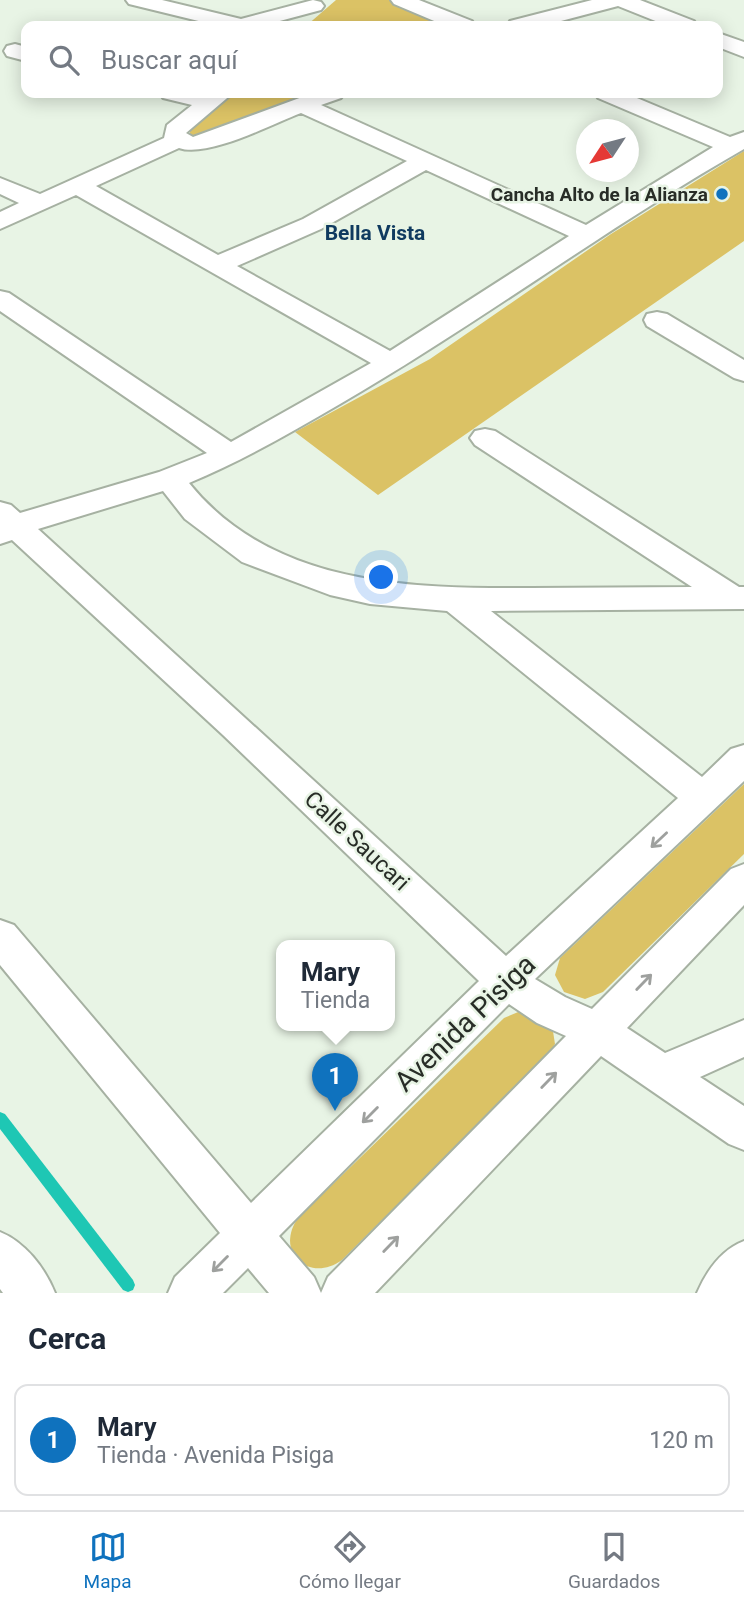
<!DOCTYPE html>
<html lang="es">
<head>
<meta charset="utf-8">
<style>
  :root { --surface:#fff; --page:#f2f2f3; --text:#1f2937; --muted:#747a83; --line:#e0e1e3; --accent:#0f72be }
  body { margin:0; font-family:Roboto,sans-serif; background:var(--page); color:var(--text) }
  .compass { position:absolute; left:576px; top:119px; width:63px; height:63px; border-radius:50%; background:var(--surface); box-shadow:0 4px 18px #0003; rotate:234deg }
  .you { position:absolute; left:382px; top:578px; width:24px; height:24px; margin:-18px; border:5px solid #fff; border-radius:50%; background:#1a73e8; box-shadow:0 0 0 10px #1a73e833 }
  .badge { display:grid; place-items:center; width:46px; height:46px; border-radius:50%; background:var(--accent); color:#fff; font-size:23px; font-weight:700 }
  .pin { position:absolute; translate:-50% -58px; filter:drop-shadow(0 2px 4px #0008) }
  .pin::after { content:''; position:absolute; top:37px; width:24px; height:21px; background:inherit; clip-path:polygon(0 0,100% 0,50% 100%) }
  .popup { position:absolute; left:276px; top:940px; width:119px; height:91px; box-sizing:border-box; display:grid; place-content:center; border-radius:14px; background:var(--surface); filter:drop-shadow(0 2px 5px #0005); font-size:23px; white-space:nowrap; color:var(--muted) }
  .popup b { font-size:26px; color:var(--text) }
  .popup::after { content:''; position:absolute; left:50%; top:100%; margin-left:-14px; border:14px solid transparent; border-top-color:var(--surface) }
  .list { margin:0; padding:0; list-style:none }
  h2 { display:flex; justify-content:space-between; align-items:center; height:91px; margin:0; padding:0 28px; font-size:30px }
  h2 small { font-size:23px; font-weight:400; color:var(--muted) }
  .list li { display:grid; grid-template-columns:46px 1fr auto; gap:21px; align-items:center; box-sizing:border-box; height:112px; margin:0 14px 14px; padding:0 14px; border:2px solid var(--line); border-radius:14px }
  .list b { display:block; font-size:26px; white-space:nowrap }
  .list p { margin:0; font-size:23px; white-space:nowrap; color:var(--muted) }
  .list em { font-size:23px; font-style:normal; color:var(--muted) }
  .icon { flex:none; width:38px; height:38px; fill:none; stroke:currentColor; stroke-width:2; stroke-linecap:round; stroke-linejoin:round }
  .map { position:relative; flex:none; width:744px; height:1293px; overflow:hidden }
  .search { position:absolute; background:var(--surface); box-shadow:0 4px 18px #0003; left:21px; right:21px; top:21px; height:77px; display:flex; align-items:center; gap:18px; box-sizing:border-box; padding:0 24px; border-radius:14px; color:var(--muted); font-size:26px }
  .sheet { height:217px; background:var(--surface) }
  nav { display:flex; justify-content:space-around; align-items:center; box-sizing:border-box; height:98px; border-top:2px solid var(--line); background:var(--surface); font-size:19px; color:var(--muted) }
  nav a { display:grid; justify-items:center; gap:4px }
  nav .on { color:var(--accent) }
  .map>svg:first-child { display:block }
  .green { fill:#dbc265 }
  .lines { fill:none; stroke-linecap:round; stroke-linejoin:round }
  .stream { fill:#1ec7b4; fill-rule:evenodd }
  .minor-casing { stroke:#a6b1a2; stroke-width:4 }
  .minor { fill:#fff; fill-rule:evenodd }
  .oneway { stroke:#9ea09e }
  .poi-dot { fill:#0f72be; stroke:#e8f4e5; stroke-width:2.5 }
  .labels { text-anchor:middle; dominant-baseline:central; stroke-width:5; stroke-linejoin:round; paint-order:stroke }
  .far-poi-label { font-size:19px; font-weight:bold; fill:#282d27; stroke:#e8f4e5; text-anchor:end }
  .far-neighbourhood-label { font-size:21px; font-weight:bold; fill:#0f3a5f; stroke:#e8f4e5 }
  .street-label { font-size:23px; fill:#282d27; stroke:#e8f4e5 }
  .near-street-label { font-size:28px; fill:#282d27; stroke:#e8f4e5 }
</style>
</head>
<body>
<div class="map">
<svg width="744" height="1293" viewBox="0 0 744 1293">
  <rect width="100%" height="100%" fill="#e8f4e5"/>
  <g class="green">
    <polygon points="336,0 389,0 451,26 306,26"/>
    <polygon points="234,93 314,93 209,135 196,138 190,135 190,127"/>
    <polygon points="744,151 744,241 378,495 295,432 430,359 611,234"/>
    <polygon points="744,784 744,854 603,992 585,999 564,992 555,975 560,958"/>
    <path d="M523,1010L552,1025L555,1044L550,1052L342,1260C309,1284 274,1252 298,1218L504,1018Z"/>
  </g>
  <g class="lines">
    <polygon class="stream" points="0,1112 5,1114 133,1280 135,1285 133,1290 128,1292 123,1290 0,1129"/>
    <defs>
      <g id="minor">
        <polygon points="126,0 162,0 241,19 313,0 321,2 324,6 321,10 261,26 219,26 129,4"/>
        <polygon points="391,0 419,0 472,21 475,26 446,26 394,4"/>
        <polygon points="592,0 640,0 694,21 697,26 668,26 618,6 542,26 507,26 510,21"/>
        <polygon points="718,33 744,42 744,57 718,47"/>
        <polygon points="15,44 26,47 26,61 7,56 4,51 7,46"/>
        <path d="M160,93H233L186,133L193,137L313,93H344L341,98L321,105L586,225L713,147L598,98L595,93H625L730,137L744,132V149C606,228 478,324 340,404C290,433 242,461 189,483C272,586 410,589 532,588C585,588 638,587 692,587L475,445L470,438L475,431L485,429L495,431L739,587H744V609L491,611L702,777L731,749L744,745V781L535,979L565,997L592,1009L731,869L744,864V905L627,1028L665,1053L744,1020V1057L700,1077L744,1106V1150L729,1144L601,1056L375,1293H321L328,1277L566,1036L537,1023L509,1004L279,1236L314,1277L321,1293H269L248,1268L223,1293H168L175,1277L220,1233L0,965V920L14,925L251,1203L479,981L223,735L12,540L0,544V502L11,505L20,513L159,472L207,453L0,311V291L9,293L231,442L371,363L76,195L0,229V212L19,203L0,194V178L40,194L164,138L167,125L192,105L163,98ZM301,113L407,161L303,219L218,255L96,186L179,148C208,158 272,124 301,113ZM426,170L569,236L390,351L237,266L321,229ZM163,491L185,519L242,562L330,595L370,604L447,611L678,798L506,956L38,529Z"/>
        <polygon points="657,312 667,314 744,360 744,381 734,378 647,326 644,320 647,314"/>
        <path d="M0,1232C25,1242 45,1268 55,1293H3L0,1289Z"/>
        <path d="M744,1241V1293H697C707,1270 721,1250 744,1241Z"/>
      </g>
    </defs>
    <use href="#minor" class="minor-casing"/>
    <use href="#minor" class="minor"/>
  </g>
  <defs><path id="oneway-shaft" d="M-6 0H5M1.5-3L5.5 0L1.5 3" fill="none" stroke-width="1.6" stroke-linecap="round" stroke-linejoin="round" transform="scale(1.75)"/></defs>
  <g class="oneway">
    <use href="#oneway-shaft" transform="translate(659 840) rotate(137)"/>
    <use href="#oneway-shaft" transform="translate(644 982) rotate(-46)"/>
    <use href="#oneway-shaft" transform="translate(549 1080) rotate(-46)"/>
    <use href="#oneway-shaft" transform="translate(370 1115) rotate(135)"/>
    <use href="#oneway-shaft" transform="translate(391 1244) rotate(-46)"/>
    <use href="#oneway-shaft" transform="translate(220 1264) rotate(135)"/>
  </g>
  <circle class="poi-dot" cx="722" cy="194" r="7"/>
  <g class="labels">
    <g class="far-poi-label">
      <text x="708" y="194">Cancha Alto de la Alianza</text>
    </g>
    <g class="far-neighbourhood-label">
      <text x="375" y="233">Bella Vista</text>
    </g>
    <g class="street-label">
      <text transform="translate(357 841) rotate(43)">Calle Saucari</text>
    </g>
    <g class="near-street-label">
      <text transform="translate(465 1023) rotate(-44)">Avenida Pisiga</text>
    </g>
  </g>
</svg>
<svg class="compass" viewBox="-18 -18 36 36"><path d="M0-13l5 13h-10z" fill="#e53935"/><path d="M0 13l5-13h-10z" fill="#747a83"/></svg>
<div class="you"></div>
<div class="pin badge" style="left:335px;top:1111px">1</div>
<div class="popup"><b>Mary</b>Tienda</div>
<div class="search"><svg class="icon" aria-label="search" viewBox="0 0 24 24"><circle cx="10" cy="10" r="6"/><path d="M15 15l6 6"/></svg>Buscar aquí</div>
</div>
<section class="sheet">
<h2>Cerca<small></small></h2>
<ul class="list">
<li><span class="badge">1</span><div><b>Mary</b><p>Tienda · Avenida Pisiga</p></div><em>120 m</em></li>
</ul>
</section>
<nav>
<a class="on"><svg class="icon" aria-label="map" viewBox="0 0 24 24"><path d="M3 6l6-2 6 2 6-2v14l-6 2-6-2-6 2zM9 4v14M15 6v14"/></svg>Mapa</a>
<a><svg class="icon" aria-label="directions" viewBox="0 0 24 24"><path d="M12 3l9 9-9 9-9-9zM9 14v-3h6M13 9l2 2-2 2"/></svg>Cómo llegar</a>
<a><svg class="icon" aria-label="saved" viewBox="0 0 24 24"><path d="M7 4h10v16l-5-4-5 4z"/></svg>Guardados</a>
</nav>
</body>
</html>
